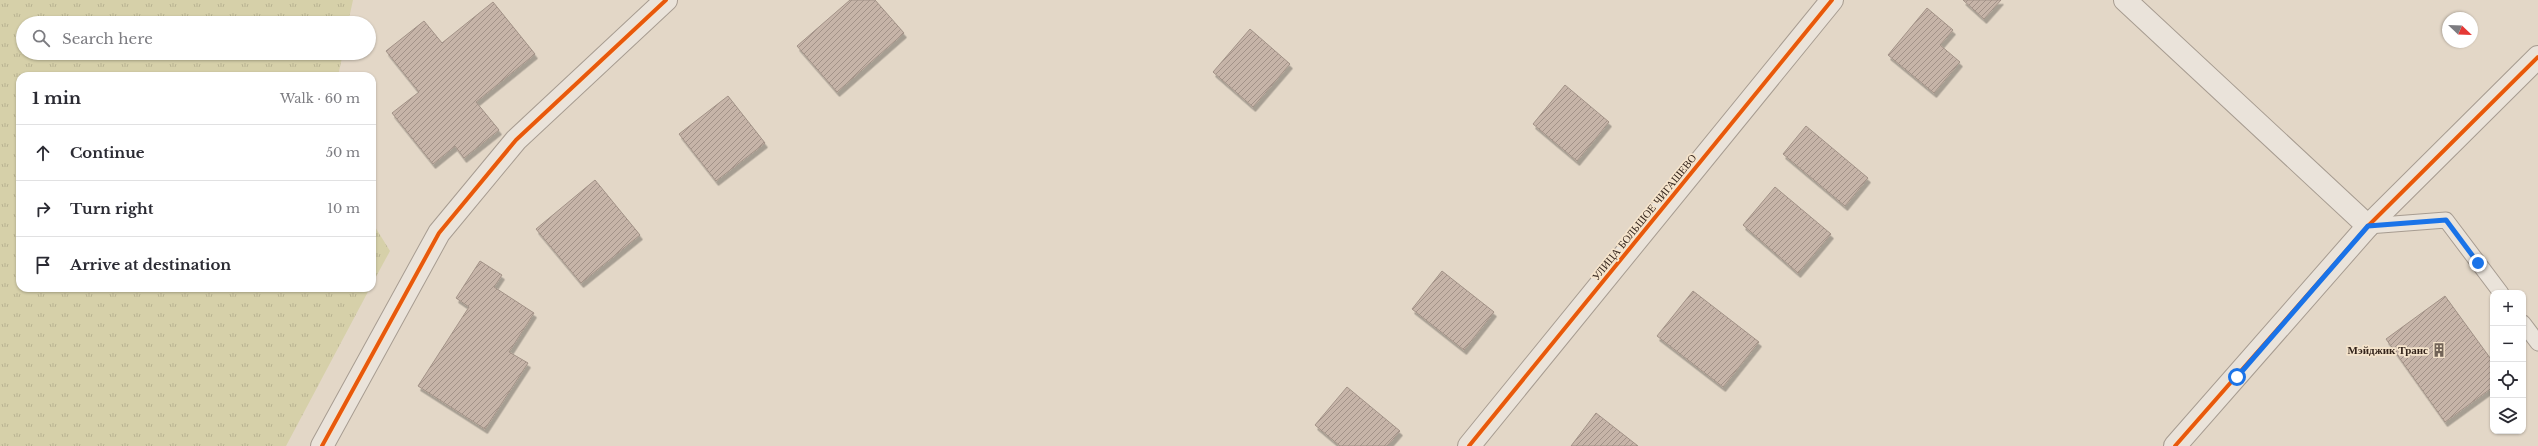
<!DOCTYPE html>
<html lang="en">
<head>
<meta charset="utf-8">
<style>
  :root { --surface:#fff; --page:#f7f7f7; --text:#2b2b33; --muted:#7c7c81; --line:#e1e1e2 }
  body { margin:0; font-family:"Libre Baskerville",serif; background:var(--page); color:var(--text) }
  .controls { position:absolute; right:12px; bottom:12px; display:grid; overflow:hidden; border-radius:8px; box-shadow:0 1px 3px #0004 }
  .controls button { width:36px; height:36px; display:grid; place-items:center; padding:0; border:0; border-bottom:1px solid var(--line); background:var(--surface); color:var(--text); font:20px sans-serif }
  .compass { position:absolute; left:2442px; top:12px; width:36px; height:36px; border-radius:50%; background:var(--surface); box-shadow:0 1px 3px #0004; rotate:113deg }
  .stop { position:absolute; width:12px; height:12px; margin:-9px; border:3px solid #1a73e8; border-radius:50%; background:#fff }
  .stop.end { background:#1a73e8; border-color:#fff; box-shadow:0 1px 4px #0008 }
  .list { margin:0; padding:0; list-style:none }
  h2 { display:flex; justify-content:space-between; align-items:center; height:52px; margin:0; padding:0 16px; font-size:17px }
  h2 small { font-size:13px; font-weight:400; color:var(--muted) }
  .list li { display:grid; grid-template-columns:26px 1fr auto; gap:12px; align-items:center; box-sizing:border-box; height:56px; padding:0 16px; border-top:1px solid var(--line) }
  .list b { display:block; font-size:15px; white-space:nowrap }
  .list em { font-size:13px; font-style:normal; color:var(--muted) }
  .icon { flex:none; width:22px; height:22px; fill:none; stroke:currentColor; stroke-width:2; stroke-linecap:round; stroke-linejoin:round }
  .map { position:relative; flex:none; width:2538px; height:446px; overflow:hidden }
  .search { position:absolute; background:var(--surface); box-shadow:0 1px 3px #0004; left:16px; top:16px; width:360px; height:44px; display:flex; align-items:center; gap:10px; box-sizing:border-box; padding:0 14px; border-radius:22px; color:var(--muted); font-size:15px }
  .panel { position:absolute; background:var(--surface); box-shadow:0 1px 3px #0004; left:16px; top:72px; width:360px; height:220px; border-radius:12px }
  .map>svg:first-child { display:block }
  .grass { fill:url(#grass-tufts) }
  .building { fill:url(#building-hatch); stroke:#a29287; filter:url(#shadow) }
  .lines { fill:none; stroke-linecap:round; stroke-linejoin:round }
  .service-casing { stroke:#a79c91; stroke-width:17 }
  .minor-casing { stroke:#a79c91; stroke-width:24 }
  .service { stroke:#eae3da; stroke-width:15 }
  .minor { stroke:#eae3da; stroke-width:22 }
  .cycleway-casing { stroke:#f5e4cc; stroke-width:6 }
  .cycleway { stroke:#e8590c; stroke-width:4 }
  .route { stroke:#1a73e8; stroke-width:5 }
  .labels { text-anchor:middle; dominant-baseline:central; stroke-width:3.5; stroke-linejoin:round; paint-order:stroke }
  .street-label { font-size:11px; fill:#34241b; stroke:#f5e4cc }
  .poi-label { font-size:11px; font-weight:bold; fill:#34241b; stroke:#f5e4cc; text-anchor:end }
</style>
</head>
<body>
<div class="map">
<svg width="2538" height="446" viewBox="0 0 2538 446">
  <defs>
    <pattern id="grass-tufts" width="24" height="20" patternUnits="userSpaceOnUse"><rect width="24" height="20" fill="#d6d0a9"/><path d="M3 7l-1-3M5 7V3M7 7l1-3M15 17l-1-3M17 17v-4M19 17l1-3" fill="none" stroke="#b8b291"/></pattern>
    <pattern id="building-hatch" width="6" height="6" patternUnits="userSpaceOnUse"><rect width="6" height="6" fill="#c6b4a8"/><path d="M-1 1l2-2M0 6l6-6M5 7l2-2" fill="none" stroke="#a29288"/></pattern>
    <filter id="shadow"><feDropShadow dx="2.5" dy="4.5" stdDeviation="0" flood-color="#0004"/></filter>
  </defs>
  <rect width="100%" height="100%" fill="#e3d7c7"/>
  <g class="grass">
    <polygon points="0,0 353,0 348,23 23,23 23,53 343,53 338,76 20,76 20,288 370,288 286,446 0,446"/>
    <polygon points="372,222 390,251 372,284"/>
  </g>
  <g class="building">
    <polygon points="850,0 875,0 904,33 837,92 797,46"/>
    <polygon points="1963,0 2001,0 1984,19"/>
    <polygon points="493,2 535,54 476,102 499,130 464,158 455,146 433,164 392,113 419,92 386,51 424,21 442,43"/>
    <polygon points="1927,8 1953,30 1940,45 1960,62 1934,93 1888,55"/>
    <polygon points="1250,29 1290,64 1253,107 1213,72"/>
    <polygon points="1565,85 1609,122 1577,161 1533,124"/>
    <polygon points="728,96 765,143 716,181 679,134"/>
    <polygon points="1806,126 1868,178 1845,206 1783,154"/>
    <polygon points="595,180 640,235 581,283 536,229"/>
    <polygon points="1775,187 1831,234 1798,273 1743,225"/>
    <polygon points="480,261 502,275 494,287 534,313 509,352 528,363 485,429 418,386 469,307 456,298"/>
    <polygon points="1442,271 1494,312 1464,350 1412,309"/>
    <polygon points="1693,291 1759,342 1723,387 1657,336"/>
    <polygon points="2445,296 2493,362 2493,387 2445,422 2386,339"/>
    <polygon points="1347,387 1400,431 1387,446 1340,446 1315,425"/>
    <polygon points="1596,413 1638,446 1571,446"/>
  </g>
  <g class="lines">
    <defs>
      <g id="service">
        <polyline points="2368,226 2446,220 2501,293"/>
        <polyline points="2523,323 2538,343"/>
      </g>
      <g id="minor">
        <polyline points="2125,0 2368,226"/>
        <polyline points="322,446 439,233 516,140 666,0"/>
        <polyline points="1469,446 1832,0"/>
        <polyline points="2175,446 2368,226 2538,57"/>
      </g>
    </defs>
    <use href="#service" class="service-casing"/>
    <use href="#minor" class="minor-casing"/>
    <use href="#service" class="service"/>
    <use href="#minor" class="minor"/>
    <defs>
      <g id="cycleway">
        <polyline points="322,446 439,233 516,140 666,0"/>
        <polyline points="1469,446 1832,0"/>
        <polyline points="2175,446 2368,226 2538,57"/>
      </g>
    </defs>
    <use href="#cycleway" class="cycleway-casing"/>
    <use href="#cycleway" class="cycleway"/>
  </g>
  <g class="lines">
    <polyline class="route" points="2237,377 2368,226 2446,220 2478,263"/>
  </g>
  <defs>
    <symbol id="building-bare" viewBox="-9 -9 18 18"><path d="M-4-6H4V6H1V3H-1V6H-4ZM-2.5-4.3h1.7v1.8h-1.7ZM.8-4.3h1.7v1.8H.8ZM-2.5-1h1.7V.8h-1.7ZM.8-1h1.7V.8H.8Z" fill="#716357" stroke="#f5e4cc" stroke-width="2.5" paint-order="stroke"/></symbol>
  </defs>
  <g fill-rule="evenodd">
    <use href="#building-bare" x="2429" y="340" width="20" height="20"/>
  </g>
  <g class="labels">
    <g class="street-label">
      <text transform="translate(1644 217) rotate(-51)">УЛИЦА БОЛЬШОЕ ЧИГАШЕВО</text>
    </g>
    <g class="poi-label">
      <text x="2428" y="350">Мэйджик Транс</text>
    </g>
  </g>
</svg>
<div class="controls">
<button>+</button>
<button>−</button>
<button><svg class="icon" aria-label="locate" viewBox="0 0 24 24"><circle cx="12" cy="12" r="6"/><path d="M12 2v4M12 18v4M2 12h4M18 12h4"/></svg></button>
<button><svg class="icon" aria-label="layers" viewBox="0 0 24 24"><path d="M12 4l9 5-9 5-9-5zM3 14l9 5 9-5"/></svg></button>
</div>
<svg class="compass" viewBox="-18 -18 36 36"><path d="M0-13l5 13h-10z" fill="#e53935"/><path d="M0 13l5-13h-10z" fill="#7c7c81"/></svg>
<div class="stop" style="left:2237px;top:377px"></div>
<div class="stop end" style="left:2478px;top:263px"></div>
<div class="search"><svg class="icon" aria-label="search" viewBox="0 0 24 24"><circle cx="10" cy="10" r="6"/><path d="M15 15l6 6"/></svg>Search here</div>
<section class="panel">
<h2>1 min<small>Walk · 60 m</small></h2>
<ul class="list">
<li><svg class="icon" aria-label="ahead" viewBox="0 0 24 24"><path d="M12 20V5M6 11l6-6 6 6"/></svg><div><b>Continue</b></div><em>50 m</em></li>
<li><svg class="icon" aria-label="right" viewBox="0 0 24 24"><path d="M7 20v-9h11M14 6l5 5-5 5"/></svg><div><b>Turn right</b></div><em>10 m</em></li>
<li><svg class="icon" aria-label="arrive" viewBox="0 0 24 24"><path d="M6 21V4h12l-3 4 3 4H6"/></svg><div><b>Arrive at destination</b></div></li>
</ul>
</section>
</div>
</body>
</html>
